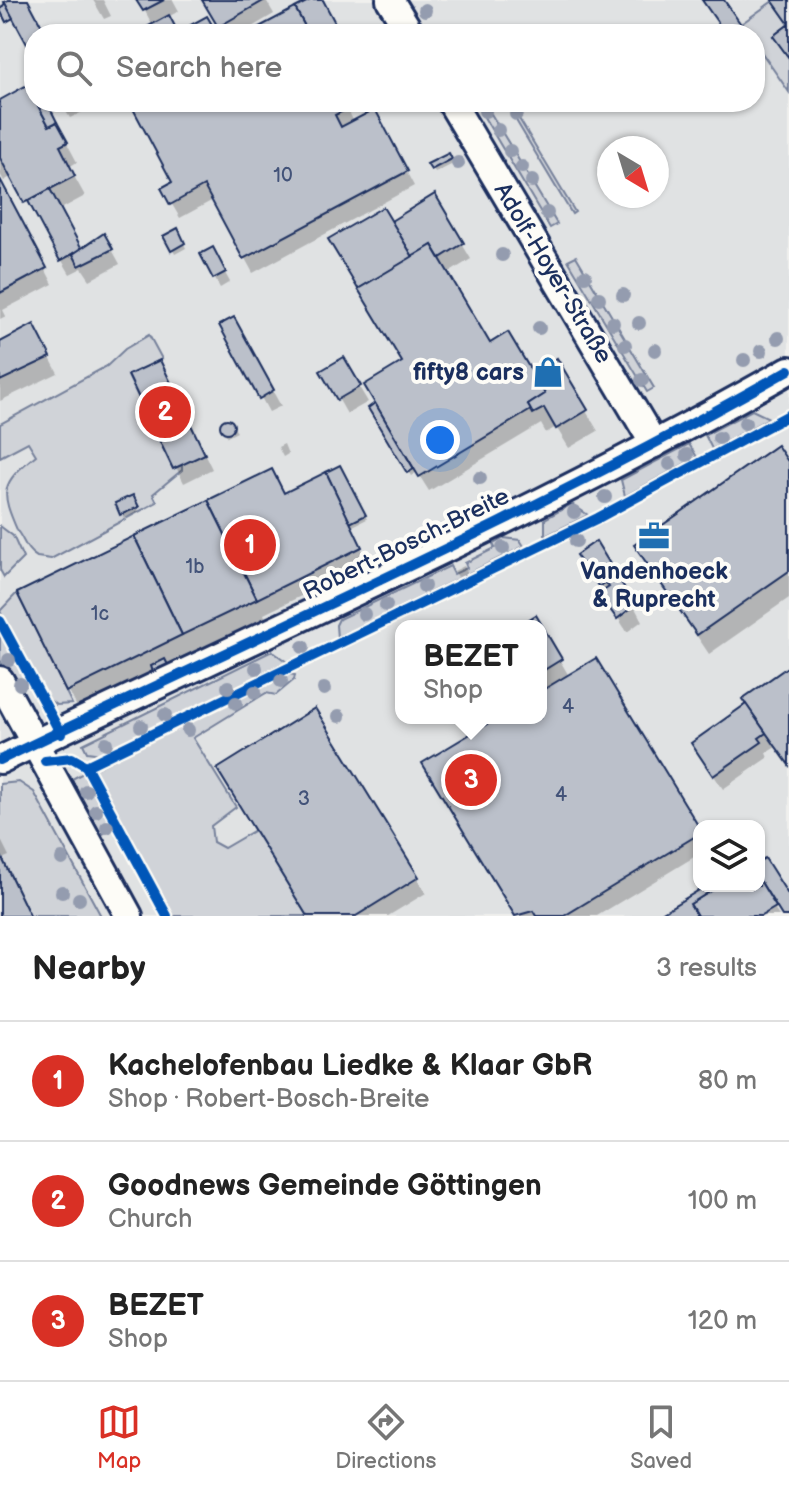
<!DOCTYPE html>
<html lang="en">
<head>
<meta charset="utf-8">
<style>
  :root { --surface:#fff; --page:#f6f6f6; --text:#222; --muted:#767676; --line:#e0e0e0; --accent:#d93025 }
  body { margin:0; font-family:"Balsamiq Sans",sans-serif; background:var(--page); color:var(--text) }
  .controls { position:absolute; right:24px; bottom:24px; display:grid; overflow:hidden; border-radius:16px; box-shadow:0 2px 6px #0004 }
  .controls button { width:72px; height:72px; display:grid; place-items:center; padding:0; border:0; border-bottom:2px solid var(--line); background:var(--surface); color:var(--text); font:40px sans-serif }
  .compass { position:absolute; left:597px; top:136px; width:72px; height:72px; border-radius:50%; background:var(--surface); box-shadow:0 2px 6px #0004; rotate:142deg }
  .you { position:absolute; left:440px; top:440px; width:28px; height:28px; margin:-20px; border:6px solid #fff; border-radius:50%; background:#1a73e8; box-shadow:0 0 0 12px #1a73e833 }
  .badge { display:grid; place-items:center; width:52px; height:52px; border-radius:50%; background:var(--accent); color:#fff; font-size:26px; font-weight:700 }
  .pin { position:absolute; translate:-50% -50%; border:4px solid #fff; box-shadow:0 2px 8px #0006 }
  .popup { position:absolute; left:395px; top:620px; width:152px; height:104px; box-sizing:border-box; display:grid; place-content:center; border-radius:16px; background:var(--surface); filter:drop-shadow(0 2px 6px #0005); font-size:26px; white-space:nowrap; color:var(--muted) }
  .popup b { font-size:30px; color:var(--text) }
  .popup::after { content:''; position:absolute; left:50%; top:100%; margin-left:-16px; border:16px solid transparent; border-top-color:var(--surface) }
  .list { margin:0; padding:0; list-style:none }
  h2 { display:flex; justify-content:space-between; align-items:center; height:104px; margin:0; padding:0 32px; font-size:34px }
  h2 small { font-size:26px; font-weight:400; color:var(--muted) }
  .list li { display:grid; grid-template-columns:52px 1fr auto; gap:24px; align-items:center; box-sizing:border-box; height:120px; padding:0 32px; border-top:2px solid var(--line) }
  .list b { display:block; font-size:30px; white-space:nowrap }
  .list p { margin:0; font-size:26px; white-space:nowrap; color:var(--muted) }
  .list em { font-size:26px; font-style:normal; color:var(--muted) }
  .icon { flex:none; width:44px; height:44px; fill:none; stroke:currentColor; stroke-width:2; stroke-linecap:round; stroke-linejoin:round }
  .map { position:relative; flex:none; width:789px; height:916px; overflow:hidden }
  .search { position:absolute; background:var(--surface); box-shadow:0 2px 6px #0004; left:24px; right:24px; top:24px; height:88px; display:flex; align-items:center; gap:20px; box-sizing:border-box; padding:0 28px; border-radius:32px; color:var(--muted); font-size:30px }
  .sheet { height:464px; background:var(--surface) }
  nav { display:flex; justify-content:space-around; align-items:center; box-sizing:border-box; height:112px; border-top:2px solid var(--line); background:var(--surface); font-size:22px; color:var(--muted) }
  nav a { display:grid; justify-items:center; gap:4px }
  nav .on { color:var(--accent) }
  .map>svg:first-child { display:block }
  .built { fill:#e0e2e3; fill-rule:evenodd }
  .green { fill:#d0d3d8; stroke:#76819b; stroke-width:2 }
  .shadow { fill:#0003 }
  .building { fill:#bbc0ca; stroke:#1b2f5e; stroke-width:2 }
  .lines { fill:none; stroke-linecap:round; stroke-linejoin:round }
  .minor-casing { stroke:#1b2f5e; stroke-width:32 }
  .minor { stroke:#fdfcf7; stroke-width:26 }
  .cycleway-casing { stroke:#fdfcf7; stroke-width:15 }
  .cycleway { stroke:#0057b8; stroke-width:10 }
  .tree { fill:#949caf }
  .labels { text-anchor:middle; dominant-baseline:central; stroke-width:8; stroke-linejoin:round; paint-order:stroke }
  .number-label { font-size:20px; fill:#435379 }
  .street-label { font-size:24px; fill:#1b2f5e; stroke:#fdfcf7 }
  .poi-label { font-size:24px; font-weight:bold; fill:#1b2f5e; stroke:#fdfcf7; text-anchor:end }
</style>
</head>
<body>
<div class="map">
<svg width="789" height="916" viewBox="0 0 789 916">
  <rect width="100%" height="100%" fill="#f0f0ee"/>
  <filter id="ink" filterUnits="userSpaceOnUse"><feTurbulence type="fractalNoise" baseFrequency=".0125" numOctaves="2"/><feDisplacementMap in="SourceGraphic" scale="16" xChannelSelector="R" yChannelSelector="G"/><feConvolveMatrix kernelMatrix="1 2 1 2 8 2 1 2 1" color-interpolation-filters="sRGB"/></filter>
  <g filter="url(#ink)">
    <path class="built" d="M0,0H789V916H0ZM34,34H755V102H34ZM609,148H657V196H609ZM401,626H541V718H401ZM699,826H759V886H699Z"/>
    <g class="green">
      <polygon points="773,1 789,24 773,36 789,58 789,92 755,43 755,34 727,34"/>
      <polygon points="475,102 484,102 557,224 550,228"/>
      <polygon points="505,102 509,102 575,212 572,214"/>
      <polygon points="576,256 654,388 647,392 568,260"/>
      <path d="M149,335L162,359L128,376L173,469L182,465V470L153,494L157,502L51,559L37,557C27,552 24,540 18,532C0,491 0,484 36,455L28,442L0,457V424L107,366L125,349Z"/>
      <polygon points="752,410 769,418 712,449 705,435"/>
      <polygon points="689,444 697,457 625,496 621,480"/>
      <polygon points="572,504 588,515 545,536 545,519"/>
      <polygon points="0,526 13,536 23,558 4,577 0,570"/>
      <polygon points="504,538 520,540 524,546 337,638 336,625 339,619 450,566 454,574 467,568 465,563 495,548 493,544"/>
      <polygon points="17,593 72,704 56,705 46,697 0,611"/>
      <polygon points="0,633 28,685 16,691 0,660"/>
      <polygon points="272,651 287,662 102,754 87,752 83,744"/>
      <polygon points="286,674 295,675 294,680 276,695 266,693 193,738 236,807 211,826 213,842 224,848 255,830 307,916 172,916 93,770"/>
      <polygon points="83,773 113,828 101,835 72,779"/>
      <polygon points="19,782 34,792 101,916 30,916 0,854 0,784"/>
    </g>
    <g class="shadow">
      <polygon points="93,0 103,0 111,16 104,19"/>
      <polygon points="139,0 173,0 179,11 168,17 177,34 138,34 153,26"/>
      <polygon points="205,0 266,0 274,14 240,34 224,34"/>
      <polygon points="703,0 722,0 744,34 727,34"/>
      <polygon points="95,29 98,34 85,34"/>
      <polygon points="34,85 34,102 45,102 77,162 69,167 85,196 59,210 80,248 104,235 120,264 90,280 82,268 70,274 12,176 4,181 0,174 0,102"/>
      <polygon points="60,102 103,102 70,118"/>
      <polygon points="135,102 344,102 354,122 382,126 414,186 253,273 213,200 180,218 163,189 175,183 132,104"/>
      <polygon points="448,155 453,164 435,173 430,165"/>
      <polygon points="0,182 53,284 3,310 6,316 0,319"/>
      <polygon points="434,197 471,259 447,274 490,346 532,376 556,361 598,431 569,448 556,427 546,433 541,424 429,491 417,472 411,476 370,408 377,404 405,363 391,223"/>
      <polygon points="177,231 186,248 175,254 166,237"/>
      <polygon points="212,250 230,282 220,288 202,255"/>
      <polygon points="233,320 281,406 269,412 222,326"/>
      <polygon points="41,341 58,373 0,401 0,343"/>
      <polygon points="343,360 368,402 347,414 323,372"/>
      <polygon points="131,376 167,377 212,469 184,483"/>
      <polygon points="229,421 237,432 227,437 222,427"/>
      <polygon points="284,444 288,454 283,457 278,447"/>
      <polygon points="789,466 789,598 709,654 636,545"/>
      <polygon points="339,468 367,519 351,527 369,563 264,614 266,619 79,711 20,594 284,495"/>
      <polygon points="133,497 139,512 124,518 117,504"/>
      <polygon points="579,556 634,606 642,621 627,632"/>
      <polygon points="464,566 468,573 458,577 454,571"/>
      <polygon points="541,628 569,676 699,831 699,854 597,916 517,916 425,764 501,718 541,718"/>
      <polygon points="789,669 789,766 776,747 766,753 768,758 723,789 702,758 749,705"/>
      <polygon points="315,711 426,893 388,916 309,916"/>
      <polygon points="0,838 9,856 2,859 30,916 0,916"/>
      <polygon points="759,864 789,900 789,916 784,916 779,908 775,910 779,916 667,916 710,886 759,886"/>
    </g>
    <g class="building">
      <polygon points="8,0 28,0 46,34 34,34 34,57 4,2"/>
      <polygon points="136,0 164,0 143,11"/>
      <polygon points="202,0 265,0 218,27"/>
      <polygon points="310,0 323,0 341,34 309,34 295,8"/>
      <polygon points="702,0 724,0 740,23 725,33"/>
      <polygon points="789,0 789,24 772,0"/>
      <polygon points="5,3 13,18 6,22 0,10"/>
      <polygon points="295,8 309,34 246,34"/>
      <polygon points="169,15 179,34 134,34"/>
      <polygon points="207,16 215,30 208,34 179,34 178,32"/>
      <polygon points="789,24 789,58 773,36"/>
      <polygon points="27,85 49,126 57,122 68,142 60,146 75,176 24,203 0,158 0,100"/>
      <polygon points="36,102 47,102 57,122 49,126"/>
      <polygon points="345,102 349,108 335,115 341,127 375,109 408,171 243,259 204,186 170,205 161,188 172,182 130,103"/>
      <polygon points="449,153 452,159 431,170 427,164"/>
      <polygon points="0,179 47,268 0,293"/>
      <polygon points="50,189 82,249 60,261 28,201"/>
      <polygon points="435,194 464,243 440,258 432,245 413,257 391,221"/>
      <polygon points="383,207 413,257 358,289 328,239"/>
      <polygon points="178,228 185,243 171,251 163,236"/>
      <polygon points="104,233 113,249 79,266 73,254"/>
      <polygon points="432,245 490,343 508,332 545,394 528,405 531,410 419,477 364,385 402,362 358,289"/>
      <polygon points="213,247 226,272 213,279 200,254"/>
      <polygon points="234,317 274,390 259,399 219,325"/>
      <polygon points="34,324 51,357 0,381 0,342"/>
      <polygon points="344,357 361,386 337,400 320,371"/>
      <polygon points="557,358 588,410 556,429 544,408 533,414 528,405 545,394 533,373"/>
      <polygon points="160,360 205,454 173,469 128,375"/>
      <polygon points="375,403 414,469 407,473 368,408"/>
      <circle cx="227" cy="426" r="7"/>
      <polygon points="777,445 789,463 789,571 697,635 634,545"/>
      <polygon points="340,465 366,515 350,523 326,472"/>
      <polygon points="272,469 284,493 326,472 362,547 257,599 208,500"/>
      <polygon points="133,495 139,507 120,515 115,503"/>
      <polygon points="208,500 257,599 182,635 134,536"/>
      <polygon points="134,536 182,635 66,692 17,593"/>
      <polygon points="596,541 635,605 617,619 599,594 609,587 605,582 599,587 576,555"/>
      <polygon points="536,615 562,659 541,672 541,626 518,626"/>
      <polygon points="596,658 699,827 699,834 564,916 536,916 533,911 515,916 422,763 497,718 541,718 541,691"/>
      <polygon points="165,659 168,665 153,672 151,666"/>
      <polygon points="789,666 789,765 742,699"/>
      <polygon points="746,704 766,733 759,738 762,742 713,776 691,743"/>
      <polygon points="315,708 419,877 356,916 307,916 217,769"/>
      <polygon points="0,854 30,916 0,916"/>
      <polygon points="765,858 789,896 789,916 782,916 759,879 759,861"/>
      <polygon points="759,879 776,907 761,916 697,916 690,904 719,886 759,886"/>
      <polygon points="706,886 719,886 690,904 697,916 665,916 663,912"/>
    </g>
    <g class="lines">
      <defs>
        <g id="minor">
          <polyline points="390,0 411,34"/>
          <polyline points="451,102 654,444"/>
          <polyline points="0,680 129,916"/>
          <path d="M0,760C264,633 534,515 789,370"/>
        </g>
      </defs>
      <use href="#minor" class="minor-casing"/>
      <use href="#minor" class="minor"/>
      <defs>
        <g id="cycleway">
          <polyline points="0,621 61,734"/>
          <path d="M0,760C264,633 534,515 789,370"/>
          <polyline points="45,761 72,758 86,766 167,916"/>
          <polyline points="86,766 598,518 789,415"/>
        </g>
      </defs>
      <use href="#cycleway" class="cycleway-casing"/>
      <use href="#cycleway" class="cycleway"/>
    </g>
    <g class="tree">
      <circle cx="425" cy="10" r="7"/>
      <circle cx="485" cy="111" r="7"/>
      <circle cx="516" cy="114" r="7"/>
      <circle cx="498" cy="130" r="7"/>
      <circle cx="510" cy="151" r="7"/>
      <circle cx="458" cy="163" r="7"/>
      <circle cx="522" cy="167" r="7"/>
      <circle cx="532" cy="181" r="7"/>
      <circle cx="547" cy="213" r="7"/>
      <circle cx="502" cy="255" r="7"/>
      <circle cx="585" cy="276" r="7"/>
      <circle cx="623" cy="295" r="7"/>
      <circle cx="599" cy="298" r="7"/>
      <circle cx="613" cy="323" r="7"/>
      <circle cx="639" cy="323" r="7"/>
      <circle cx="539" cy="328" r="7"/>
      <circle cx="778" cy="338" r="7"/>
      <circle cx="625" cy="345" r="7"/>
      <circle cx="655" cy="350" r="7"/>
      <circle cx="761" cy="351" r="7"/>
      <circle cx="744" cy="360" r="7"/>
      <circle cx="642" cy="380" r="7"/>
      <circle cx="745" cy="423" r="7"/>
      <circle cx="719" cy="438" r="7"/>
      <circle cx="687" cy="455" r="7"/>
      <circle cx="670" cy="464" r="7"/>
      <circle cx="480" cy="478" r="7"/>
      <circle cx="605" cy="497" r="7"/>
      <circle cx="574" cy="512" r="7"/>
      <circle cx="576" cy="541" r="7"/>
      <circle cx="503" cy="548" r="7"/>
      <circle cx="424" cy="586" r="7"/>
      <circle cx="386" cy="605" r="7"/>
      <circle cx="364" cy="614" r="7"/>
      <circle cx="303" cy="647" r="7"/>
      <circle cx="9" cy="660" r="7"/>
      <circle cx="256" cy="668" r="7"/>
      <circle cx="281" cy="681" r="7"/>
      <circle cx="20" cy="684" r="7"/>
      <circle cx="228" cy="687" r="7"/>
      <circle cx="324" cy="689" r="7"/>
      <circle cx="255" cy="692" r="7"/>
      <circle cx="236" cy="703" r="7"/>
      <circle cx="165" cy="715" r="7"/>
      <circle cx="339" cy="716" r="7"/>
      <circle cx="141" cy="726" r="7"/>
      <circle cx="188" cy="730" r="7"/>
      <circle cx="106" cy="743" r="7"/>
      <circle cx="86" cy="791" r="7"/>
      <circle cx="96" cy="811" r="7"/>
      <circle cx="107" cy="827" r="7"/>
      <circle cx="62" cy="859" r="7"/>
      <circle cx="62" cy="892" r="7"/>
      <circle cx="79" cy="899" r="7"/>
    </g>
  </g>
  <defs>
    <symbol id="shop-bare" viewBox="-9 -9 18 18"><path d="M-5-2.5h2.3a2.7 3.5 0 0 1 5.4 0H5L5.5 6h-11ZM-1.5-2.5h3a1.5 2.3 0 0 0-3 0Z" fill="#1f6fb2" stroke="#fdfcf7" stroke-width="2.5" paint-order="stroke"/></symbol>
    <symbol id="office-bare" viewBox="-9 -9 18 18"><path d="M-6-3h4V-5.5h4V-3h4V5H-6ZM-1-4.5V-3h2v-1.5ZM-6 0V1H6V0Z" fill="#1f6fb2" stroke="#fdfcf7" stroke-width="2.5" paint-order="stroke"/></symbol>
  </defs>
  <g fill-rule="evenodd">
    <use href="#shop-bare" x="526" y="350" width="44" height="44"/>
    <use href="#office-bare" x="632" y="514" width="44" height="44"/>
  </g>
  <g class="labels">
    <g class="number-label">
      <text x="283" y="176">10</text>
      <text x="195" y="567">1b</text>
      <text x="100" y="614">1c</text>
      <text x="568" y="707">4</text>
      <text x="561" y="795">4</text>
      <text x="304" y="799">3</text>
    </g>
    <g class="street-label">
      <text transform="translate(553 273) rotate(59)">Adolf-Hoyer-Straße</text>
      <text transform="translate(406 544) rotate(-26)">Robert-Bosch-Breite</text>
    </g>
    <g class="poi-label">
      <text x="524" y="372">fifty8 cars</text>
      <text x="654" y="571" text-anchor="middle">Vandenhoeck<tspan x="654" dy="28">&amp; Ruprecht</tspan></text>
    </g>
  </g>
</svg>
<div class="controls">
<button><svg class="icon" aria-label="layers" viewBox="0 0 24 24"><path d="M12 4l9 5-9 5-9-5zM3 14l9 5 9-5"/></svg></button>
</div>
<svg class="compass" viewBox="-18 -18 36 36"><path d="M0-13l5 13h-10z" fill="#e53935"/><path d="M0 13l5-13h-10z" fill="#767676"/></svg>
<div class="you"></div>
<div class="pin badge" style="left:250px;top:545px">1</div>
<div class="pin badge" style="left:165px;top:412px">2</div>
<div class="pin badge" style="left:471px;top:780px">3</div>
<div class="popup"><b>BEZET</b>Shop</div>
<div class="search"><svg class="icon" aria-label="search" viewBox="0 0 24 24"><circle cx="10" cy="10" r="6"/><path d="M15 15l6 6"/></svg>Search here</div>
</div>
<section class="sheet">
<h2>Nearby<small>3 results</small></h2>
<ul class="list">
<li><span class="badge">1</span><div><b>Kachelofenbau Liedke &amp; Klaar GbR</b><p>Shop · Robert-Bosch-Breite</p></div><em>80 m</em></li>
<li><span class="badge">2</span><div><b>Goodnews Gemeinde Göttingen</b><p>Church</p></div><em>100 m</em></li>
<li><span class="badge">3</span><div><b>BEZET</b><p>Shop</p></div><em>120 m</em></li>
</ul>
</section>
<nav>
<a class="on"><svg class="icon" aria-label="map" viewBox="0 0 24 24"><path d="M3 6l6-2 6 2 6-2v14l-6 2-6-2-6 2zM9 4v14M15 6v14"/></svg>Map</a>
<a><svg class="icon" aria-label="directions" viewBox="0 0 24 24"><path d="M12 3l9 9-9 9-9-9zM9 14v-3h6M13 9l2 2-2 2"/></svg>Directions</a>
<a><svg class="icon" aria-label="saved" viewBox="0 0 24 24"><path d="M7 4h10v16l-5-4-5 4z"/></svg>Saved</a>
</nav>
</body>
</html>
